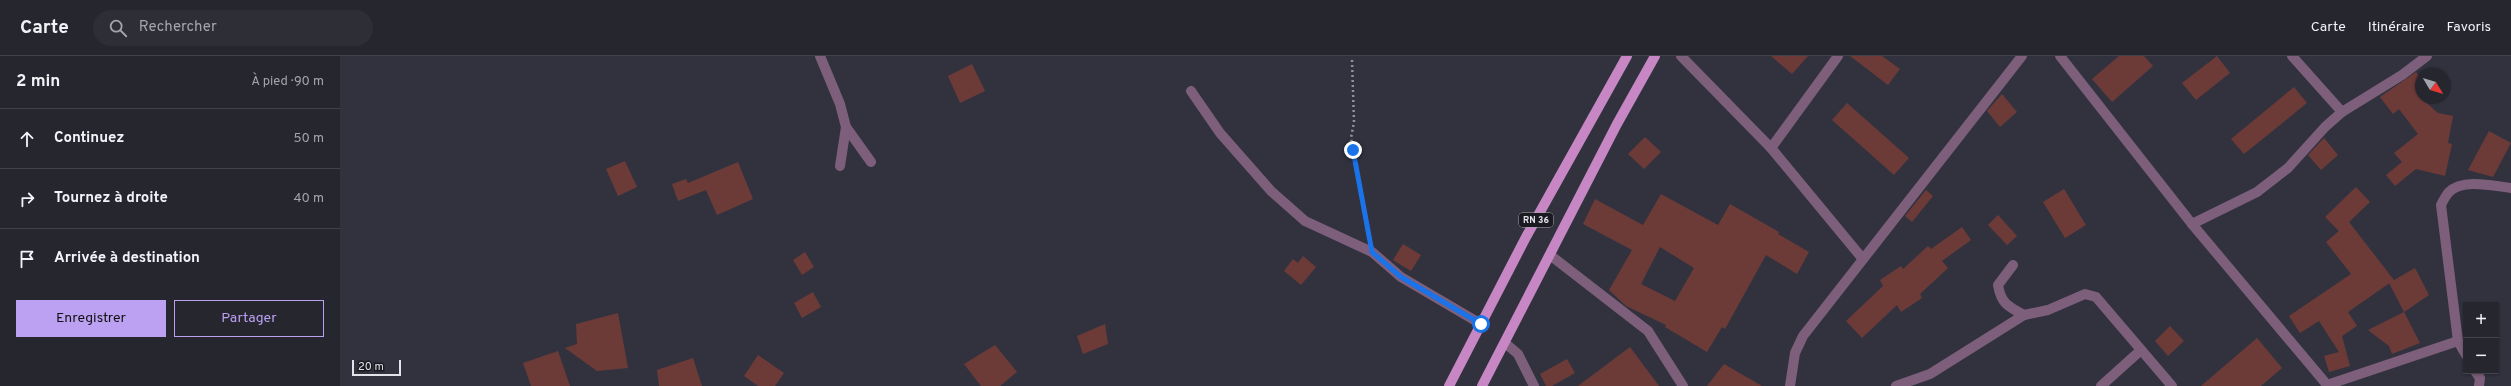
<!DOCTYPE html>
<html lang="fr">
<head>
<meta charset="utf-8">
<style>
  :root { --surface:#26262f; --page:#2e2e37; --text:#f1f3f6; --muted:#a4a5aa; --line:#42434b; --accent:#bca0f2 }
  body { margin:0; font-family:Overpass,sans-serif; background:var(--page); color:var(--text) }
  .controls { position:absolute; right:12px; bottom:12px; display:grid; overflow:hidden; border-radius:0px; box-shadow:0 1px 3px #0004 }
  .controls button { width:36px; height:36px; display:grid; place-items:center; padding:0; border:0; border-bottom:1px solid var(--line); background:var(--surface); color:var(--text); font:20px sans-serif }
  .compass { position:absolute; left:2075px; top:12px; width:36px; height:36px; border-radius:50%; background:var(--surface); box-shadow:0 1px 3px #0004; rotate:128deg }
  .scale { position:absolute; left:12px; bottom:10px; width:49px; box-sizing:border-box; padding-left:4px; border:2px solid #e2e2ea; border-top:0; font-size:11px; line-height:14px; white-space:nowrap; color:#e2e2ea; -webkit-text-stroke:3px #1b1a20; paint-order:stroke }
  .stop { position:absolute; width:12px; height:12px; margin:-9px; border:3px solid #1a73e8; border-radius:50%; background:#fff }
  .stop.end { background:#1a73e8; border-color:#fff; box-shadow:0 1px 4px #0008 }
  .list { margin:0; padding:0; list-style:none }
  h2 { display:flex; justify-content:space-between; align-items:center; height:52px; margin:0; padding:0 16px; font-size:17px }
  h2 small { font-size:13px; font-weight:400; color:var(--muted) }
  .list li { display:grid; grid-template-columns:26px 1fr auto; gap:12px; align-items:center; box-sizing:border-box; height:60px; padding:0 16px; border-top:1px solid var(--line) }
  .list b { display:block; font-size:15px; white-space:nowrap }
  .list em { font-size:13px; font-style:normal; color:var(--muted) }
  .actions { display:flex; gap:8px; padding:12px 16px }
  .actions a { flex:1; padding:9px 0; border:1px solid var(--accent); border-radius:0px; text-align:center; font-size:14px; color:var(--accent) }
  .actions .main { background:var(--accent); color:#111 }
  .icon { flex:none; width:22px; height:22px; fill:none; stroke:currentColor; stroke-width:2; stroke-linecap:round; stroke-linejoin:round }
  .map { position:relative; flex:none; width:2171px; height:330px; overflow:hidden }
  header { display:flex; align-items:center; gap:24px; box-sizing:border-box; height:56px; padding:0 20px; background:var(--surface); border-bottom:1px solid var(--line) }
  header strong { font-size:19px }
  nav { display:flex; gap:22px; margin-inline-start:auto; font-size:14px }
  .search { width:280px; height:36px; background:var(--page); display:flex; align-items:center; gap:10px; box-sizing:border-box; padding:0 14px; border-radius:22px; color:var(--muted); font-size:15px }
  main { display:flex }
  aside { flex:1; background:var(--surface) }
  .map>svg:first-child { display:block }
  .building { fill:#6c3b38; fill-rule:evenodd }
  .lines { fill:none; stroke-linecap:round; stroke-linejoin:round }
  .path { stroke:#93939d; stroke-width:2.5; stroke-dasharray:2 3; stroke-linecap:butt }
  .minor { stroke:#7d5f7c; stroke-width:10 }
  .major { stroke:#c687c4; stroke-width:10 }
  .route { stroke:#1a73e8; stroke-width:5 }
  .labels { text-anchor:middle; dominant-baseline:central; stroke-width:3; stroke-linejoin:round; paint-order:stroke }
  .shield { fill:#1b1a20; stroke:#a6a6ad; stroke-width:1 }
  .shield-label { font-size:9px; font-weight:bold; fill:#e2e2ea }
</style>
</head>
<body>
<header>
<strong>Carte</strong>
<div class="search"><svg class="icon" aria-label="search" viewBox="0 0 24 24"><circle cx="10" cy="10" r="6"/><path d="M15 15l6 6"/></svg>Rechercher</div>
<nav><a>Carte</a><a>Itinéraire</a><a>Favoris</a></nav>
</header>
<main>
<aside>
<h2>2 min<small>À pied · 90 m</small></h2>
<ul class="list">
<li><svg class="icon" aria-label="ahead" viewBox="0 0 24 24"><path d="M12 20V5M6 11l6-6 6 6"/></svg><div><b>Continuez</b></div><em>50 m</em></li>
<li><svg class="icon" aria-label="right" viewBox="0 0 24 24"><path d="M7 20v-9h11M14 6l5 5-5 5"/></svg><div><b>Tournez à droite</b></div><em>40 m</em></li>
<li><svg class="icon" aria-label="arrive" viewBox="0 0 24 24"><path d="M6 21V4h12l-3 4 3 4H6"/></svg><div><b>Arrivée à destination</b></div></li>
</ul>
<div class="actions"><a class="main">Enregistrer</a><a>Partager</a></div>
</aside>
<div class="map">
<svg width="2171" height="330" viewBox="0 0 2171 330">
  <rect width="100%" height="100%" fill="#32323f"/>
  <g class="building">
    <polygon points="1431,0 1468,0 1452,18"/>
    <polygon points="1510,0 1542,0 1560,13 1548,29"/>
    <polygon points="1779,0 1804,0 1813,10 1772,46 1752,23"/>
    <polygon points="1877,0 1890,17 1856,44 1842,27"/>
    <polygon points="632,8 645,35 620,47 608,20"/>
    <polygon points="2076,16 2081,23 2081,42 2098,57 2113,60 2108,87 2112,88 2105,120 2076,113 2055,130 2046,119 2062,106 2054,97 2078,78 2059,53 2053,58 2040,41"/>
    <polygon points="1954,31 1967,47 1904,98 1891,83"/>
    <polygon points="1662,38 1677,56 1660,71 1647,55"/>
    <polygon points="1507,47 1569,102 1554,119 1492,64"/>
    <polygon points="2149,75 2171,87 2153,121 2128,114"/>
    <polygon points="1305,81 1321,96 1304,113 1288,98"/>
    <polygon points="1984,82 1998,99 1981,114 1968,99"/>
    <polygon points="285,105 297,131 278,140 266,113"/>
    <polygon points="398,106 413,143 377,159 366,134 338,145 332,128 346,123 348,127"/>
    <polygon points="2016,131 2030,146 2009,166 2054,224 2008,256 2017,270 2002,280 2010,310 1989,316 1984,300 1999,296 1979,265 1960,277 1949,260 2011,218 1986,186 1999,175 1985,161"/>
    <polygon points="1724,133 1746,169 1725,182 1703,146"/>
    <polygon points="1586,134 1593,140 1572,166 1565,160"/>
    <path d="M1321,138L1378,169L1390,148L1439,176L1438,178L1469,196L1457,218L1426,199L1385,273L1382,271L1367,296L1325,271L1326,269L1286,250L1269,234L1292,194L1243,168L1255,143L1303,169ZM1320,191L1354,212L1335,245L1301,228Z"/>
    <polygon points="1658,159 1677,180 1667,189 1648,169"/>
    <polygon points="1622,171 1631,184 1602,205 1608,212 1580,238 1582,242 1561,256 1557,249 1522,282 1506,265 1543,230 1540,224 1561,210 1563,213 1588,190 1591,193"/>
    <polygon points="1063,188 1081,199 1071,215 1053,204"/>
    <polygon points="465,196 474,211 462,219 453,204"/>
    <polygon points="963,200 976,211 961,229 944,215 953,203 958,207"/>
    <polygon points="2075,212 2089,239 2064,256 2049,227"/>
    <polygon points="473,236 481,251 462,262 454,247"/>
    <polygon points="2064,256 2080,287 2052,298 2049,290 2028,274"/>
    <polygon points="278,257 288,312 257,315 225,292 237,288 236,268"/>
    <polygon points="765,268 768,288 743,298 737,280"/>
    <polygon points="1830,270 1844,285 1828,300 1815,285"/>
    <polygon points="1917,282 1942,312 1921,330 1861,330"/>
    <polygon points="655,289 677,316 660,330 641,330 624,308"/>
    <polygon points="1290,291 1319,330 1238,330"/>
    <polygon points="218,295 230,330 191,330 183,307"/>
    <polygon points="418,299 444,317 435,330 418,330 404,320"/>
    <polygon points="353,302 362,330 319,330 317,314"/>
    <polygon points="1227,303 1235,317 1212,330 1206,330 1200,318"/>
    <polygon points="1384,308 1422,330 1367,330"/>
  </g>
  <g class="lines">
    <polyline class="path" points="1012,4 1014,66 1011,82 1028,179"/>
    <g class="minor">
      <polyline points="480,0 500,48 506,71 531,106"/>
      <polyline points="1341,0 1431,92 1522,202"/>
      <polyline points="1720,0 1852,168 1988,330"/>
      <polyline points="1952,0 2002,56"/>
      <polyline points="851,35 880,77 931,135 965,165 1032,196 1061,221 1141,268"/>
      <polyline points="1431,92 1498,0"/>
      <polyline points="500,110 506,71"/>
      <polyline points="1852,168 1917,136 1948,112 1985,71 2002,56 2062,19 2087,0"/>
      <polyline points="1210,199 1308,275 1343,330"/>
      <polyline points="1684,259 1708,254 1745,238 1756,241 1832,330"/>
      <polyline points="1165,287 1178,298 1194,330"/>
      <path d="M2126,299L2118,285L2101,149C2103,145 2106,139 2109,136C2123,122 2154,130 2171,132"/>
      <polyline points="2135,315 2140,322 2139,330"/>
      <polyline points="1987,329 2118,285"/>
      <polyline points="1450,330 1455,297 1463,280 1682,0"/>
      <path d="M1556,330L1590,318L1684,259C1669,251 1661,248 1658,229L1673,209"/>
      <polyline points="1761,330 1801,294"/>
    </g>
    <g class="major">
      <polyline points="1109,330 1186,181 1287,0"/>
      <polyline points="1142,330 1277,68 1315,0"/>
    </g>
  </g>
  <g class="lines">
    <polyline class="route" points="1013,94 1032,196 1061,221 1141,268"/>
  </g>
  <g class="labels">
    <rect class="shield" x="1179" y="157" width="34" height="14" rx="3"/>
    <g class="shield-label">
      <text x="1196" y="164">RN 36</text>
    </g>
  </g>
</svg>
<div class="controls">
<button>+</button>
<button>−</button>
</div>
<svg class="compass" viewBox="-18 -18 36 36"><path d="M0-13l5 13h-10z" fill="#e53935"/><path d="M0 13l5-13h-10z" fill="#a4a5aa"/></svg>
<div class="scale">20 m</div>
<div class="stop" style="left:1141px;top:268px"></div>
<div class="stop end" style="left:1013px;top:94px"></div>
</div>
</main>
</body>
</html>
